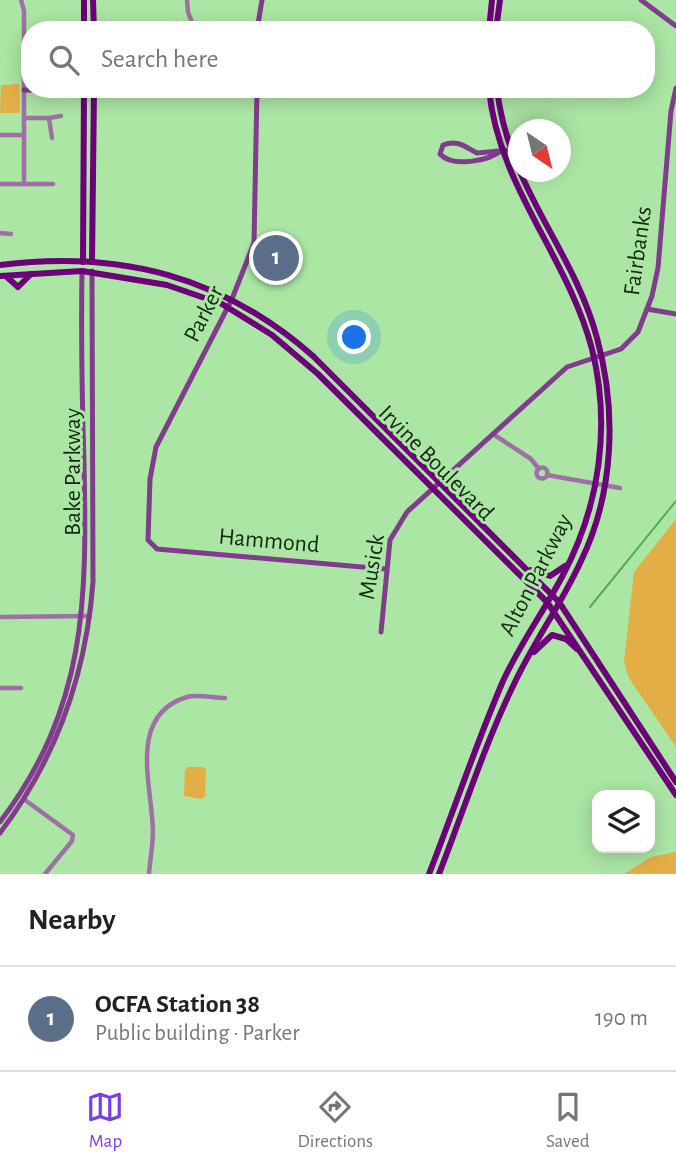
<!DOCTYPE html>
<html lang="en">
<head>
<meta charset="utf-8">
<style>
  :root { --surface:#fff; --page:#f6f6f6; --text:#222; --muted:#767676; --line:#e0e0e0; --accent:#7c3aed }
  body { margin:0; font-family:"Alegreya Sans",sans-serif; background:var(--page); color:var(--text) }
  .controls { position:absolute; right:21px; bottom:21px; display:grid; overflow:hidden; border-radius:14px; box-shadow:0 4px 18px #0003 }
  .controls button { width:63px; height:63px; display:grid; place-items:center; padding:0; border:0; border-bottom:2px solid var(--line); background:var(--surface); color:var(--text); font:35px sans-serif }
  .compass { position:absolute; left:508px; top:119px; width:63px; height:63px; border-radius:50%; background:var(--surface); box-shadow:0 4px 18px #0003; rotate:145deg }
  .you { position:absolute; left:355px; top:338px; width:24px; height:24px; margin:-18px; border:5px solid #fff; border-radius:50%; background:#1a73e8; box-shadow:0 0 0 10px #1a73e833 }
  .badge { display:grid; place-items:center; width:46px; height:46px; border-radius:50%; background:var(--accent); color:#fff; font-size:23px; font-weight:700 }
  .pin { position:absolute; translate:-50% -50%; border:4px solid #fff; box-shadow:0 2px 7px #0006 }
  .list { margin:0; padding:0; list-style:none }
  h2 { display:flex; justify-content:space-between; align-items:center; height:91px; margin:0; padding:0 28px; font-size:30px }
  h2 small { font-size:23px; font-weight:400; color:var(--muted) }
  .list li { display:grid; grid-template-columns:46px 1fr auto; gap:21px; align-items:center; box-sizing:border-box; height:105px; padding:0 28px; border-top:2px solid var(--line) }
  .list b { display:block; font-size:26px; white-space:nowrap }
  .list p { margin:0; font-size:23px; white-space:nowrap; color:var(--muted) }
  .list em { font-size:23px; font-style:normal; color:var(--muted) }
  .icon { flex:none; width:38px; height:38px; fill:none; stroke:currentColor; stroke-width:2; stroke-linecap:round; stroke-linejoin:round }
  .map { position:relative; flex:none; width:676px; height:874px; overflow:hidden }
  .search { position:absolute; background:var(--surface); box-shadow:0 4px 18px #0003; left:21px; right:21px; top:21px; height:77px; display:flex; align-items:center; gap:18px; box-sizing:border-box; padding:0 24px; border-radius:28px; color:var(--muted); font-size:26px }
  .sheet { height:196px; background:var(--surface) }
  nav { display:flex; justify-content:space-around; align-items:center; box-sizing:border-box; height:98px; border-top:2px solid var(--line); background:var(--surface); font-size:19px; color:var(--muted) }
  nav a { display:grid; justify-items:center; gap:4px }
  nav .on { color:var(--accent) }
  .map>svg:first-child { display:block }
  .green { fill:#e2ae45 }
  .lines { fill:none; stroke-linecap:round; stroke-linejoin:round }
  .stream { stroke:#57ac50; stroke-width:2 }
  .street { stroke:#9f70a6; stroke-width:4.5 }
  .secondary { stroke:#823c8d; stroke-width:5 }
  .primary { stroke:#6c017a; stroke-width:6 }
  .labels { text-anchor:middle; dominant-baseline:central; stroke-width:6; stroke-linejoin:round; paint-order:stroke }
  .street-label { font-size:24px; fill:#132a11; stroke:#abe6a4 }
</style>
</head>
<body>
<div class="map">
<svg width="676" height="874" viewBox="0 0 676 874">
  <rect width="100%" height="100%" fill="#abe6a4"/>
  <g class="green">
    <polygon points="19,84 20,113 0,113 1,85"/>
    <polygon points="676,519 676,747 629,678 624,662 634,572"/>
    <polygon points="188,767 203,767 206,770 205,796 202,799 184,796 185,770"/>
    <polygon points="676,852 676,874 624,874 651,857"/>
  </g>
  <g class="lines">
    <polyline class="stream" points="590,607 676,501"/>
    <g class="street">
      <polyline points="21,0 24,11 24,184"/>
      <polyline points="187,0 188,12 195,30"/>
      <polyline points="52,30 52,29"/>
      <polyline points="24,118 49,118 52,138"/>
      <polyline points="49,118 61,116"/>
      <polyline points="0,135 24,135"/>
      <polyline points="0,184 53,184"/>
      <polyline points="0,233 11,234"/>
      <polyline points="493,434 531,459 539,469"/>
      <circle cx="542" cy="473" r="5.5"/>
      <polyline points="547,475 620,488"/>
      <polyline points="0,617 90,616"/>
      <polyline points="0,688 21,688"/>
      <polyline points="25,800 73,835 72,841 45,874"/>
      <path d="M149,874C150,860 153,845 153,831C152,786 127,715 187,697C198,694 214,698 225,698"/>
    </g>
    <g class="secondary">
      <polyline points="641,0 676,26"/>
      <polyline points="257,30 262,0"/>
      <polyline points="257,89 254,243 232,299 156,447 150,479 148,540 157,549 385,569"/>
      <polyline points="24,90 257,91"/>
      <path d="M502,150C489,161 453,168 440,154L443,145C458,139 465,147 477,153L510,150"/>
      <polyline points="647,309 676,314"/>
      <polyline points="381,632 390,540 407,512 567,367 621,349 638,332 652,296 658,268 671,111 676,88"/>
      <path d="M0,822C87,707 87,600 84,463C82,399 81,335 82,271"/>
      <path d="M0,833C56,759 86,676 93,582L92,271"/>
    </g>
    <g class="primary">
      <polyline points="84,0 84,30"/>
      <polyline points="93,0 94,30"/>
      <polyline points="489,30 492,0"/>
      <polyline points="496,30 500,0"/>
      <polyline points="83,262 84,89"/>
      <polyline points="92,262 94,89"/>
      <path d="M0,265C120,250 222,276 313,356L559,602L676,782"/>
      <polyline points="0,276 82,271 167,285 222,304 272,335 318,374 547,602 676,795"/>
      <polyline points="7,277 18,287 31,274"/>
      <polyline points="531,570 550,576 565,566"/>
      <polyline points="534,652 552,635 566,639 577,649"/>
      <path d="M429,874C454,810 476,744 503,681C520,644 544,611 563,575C600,505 611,425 592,349C568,257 498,186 489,89"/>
      <path d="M439,874C464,810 485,743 515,682C535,640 562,603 581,561C614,493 617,411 597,338C573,248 509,190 497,89"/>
    </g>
  </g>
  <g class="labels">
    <g class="street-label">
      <text transform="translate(638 251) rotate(-82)">Fairbanks</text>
      <text transform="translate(204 314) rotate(-63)">Parker</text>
      <text transform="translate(436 463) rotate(45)">Irvine Boulevard</text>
      <text transform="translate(73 472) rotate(-90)">Bake Parkway</text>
      <text transform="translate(269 541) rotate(5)">Hammond</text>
      <text transform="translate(372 567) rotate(-81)">Musick</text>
      <text transform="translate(536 575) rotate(-63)">Alton Parkway</text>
    </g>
  </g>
</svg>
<div class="controls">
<button><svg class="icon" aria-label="layers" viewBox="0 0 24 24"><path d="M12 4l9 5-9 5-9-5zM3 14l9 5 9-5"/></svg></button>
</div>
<svg class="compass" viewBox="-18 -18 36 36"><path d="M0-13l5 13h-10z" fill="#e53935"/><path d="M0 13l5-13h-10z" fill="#767676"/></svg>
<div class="you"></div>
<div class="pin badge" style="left:276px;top:258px;background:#5c6f8a">1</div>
<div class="search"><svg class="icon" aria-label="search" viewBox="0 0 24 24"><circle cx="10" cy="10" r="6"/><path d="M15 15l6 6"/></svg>Search here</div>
</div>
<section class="sheet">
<h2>Nearby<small></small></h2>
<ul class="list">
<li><span class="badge" style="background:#5c6f8a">1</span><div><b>OCFA Station 38</b><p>Public building · Parker</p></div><em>190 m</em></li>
</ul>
</section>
<nav>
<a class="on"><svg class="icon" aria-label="map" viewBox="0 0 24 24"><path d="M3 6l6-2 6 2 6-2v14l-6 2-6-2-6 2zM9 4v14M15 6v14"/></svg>Map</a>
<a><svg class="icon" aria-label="directions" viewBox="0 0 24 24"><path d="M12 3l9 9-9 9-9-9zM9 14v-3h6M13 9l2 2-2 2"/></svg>Directions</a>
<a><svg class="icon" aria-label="saved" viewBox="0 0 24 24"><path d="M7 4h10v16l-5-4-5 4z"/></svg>Saved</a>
</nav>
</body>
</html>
